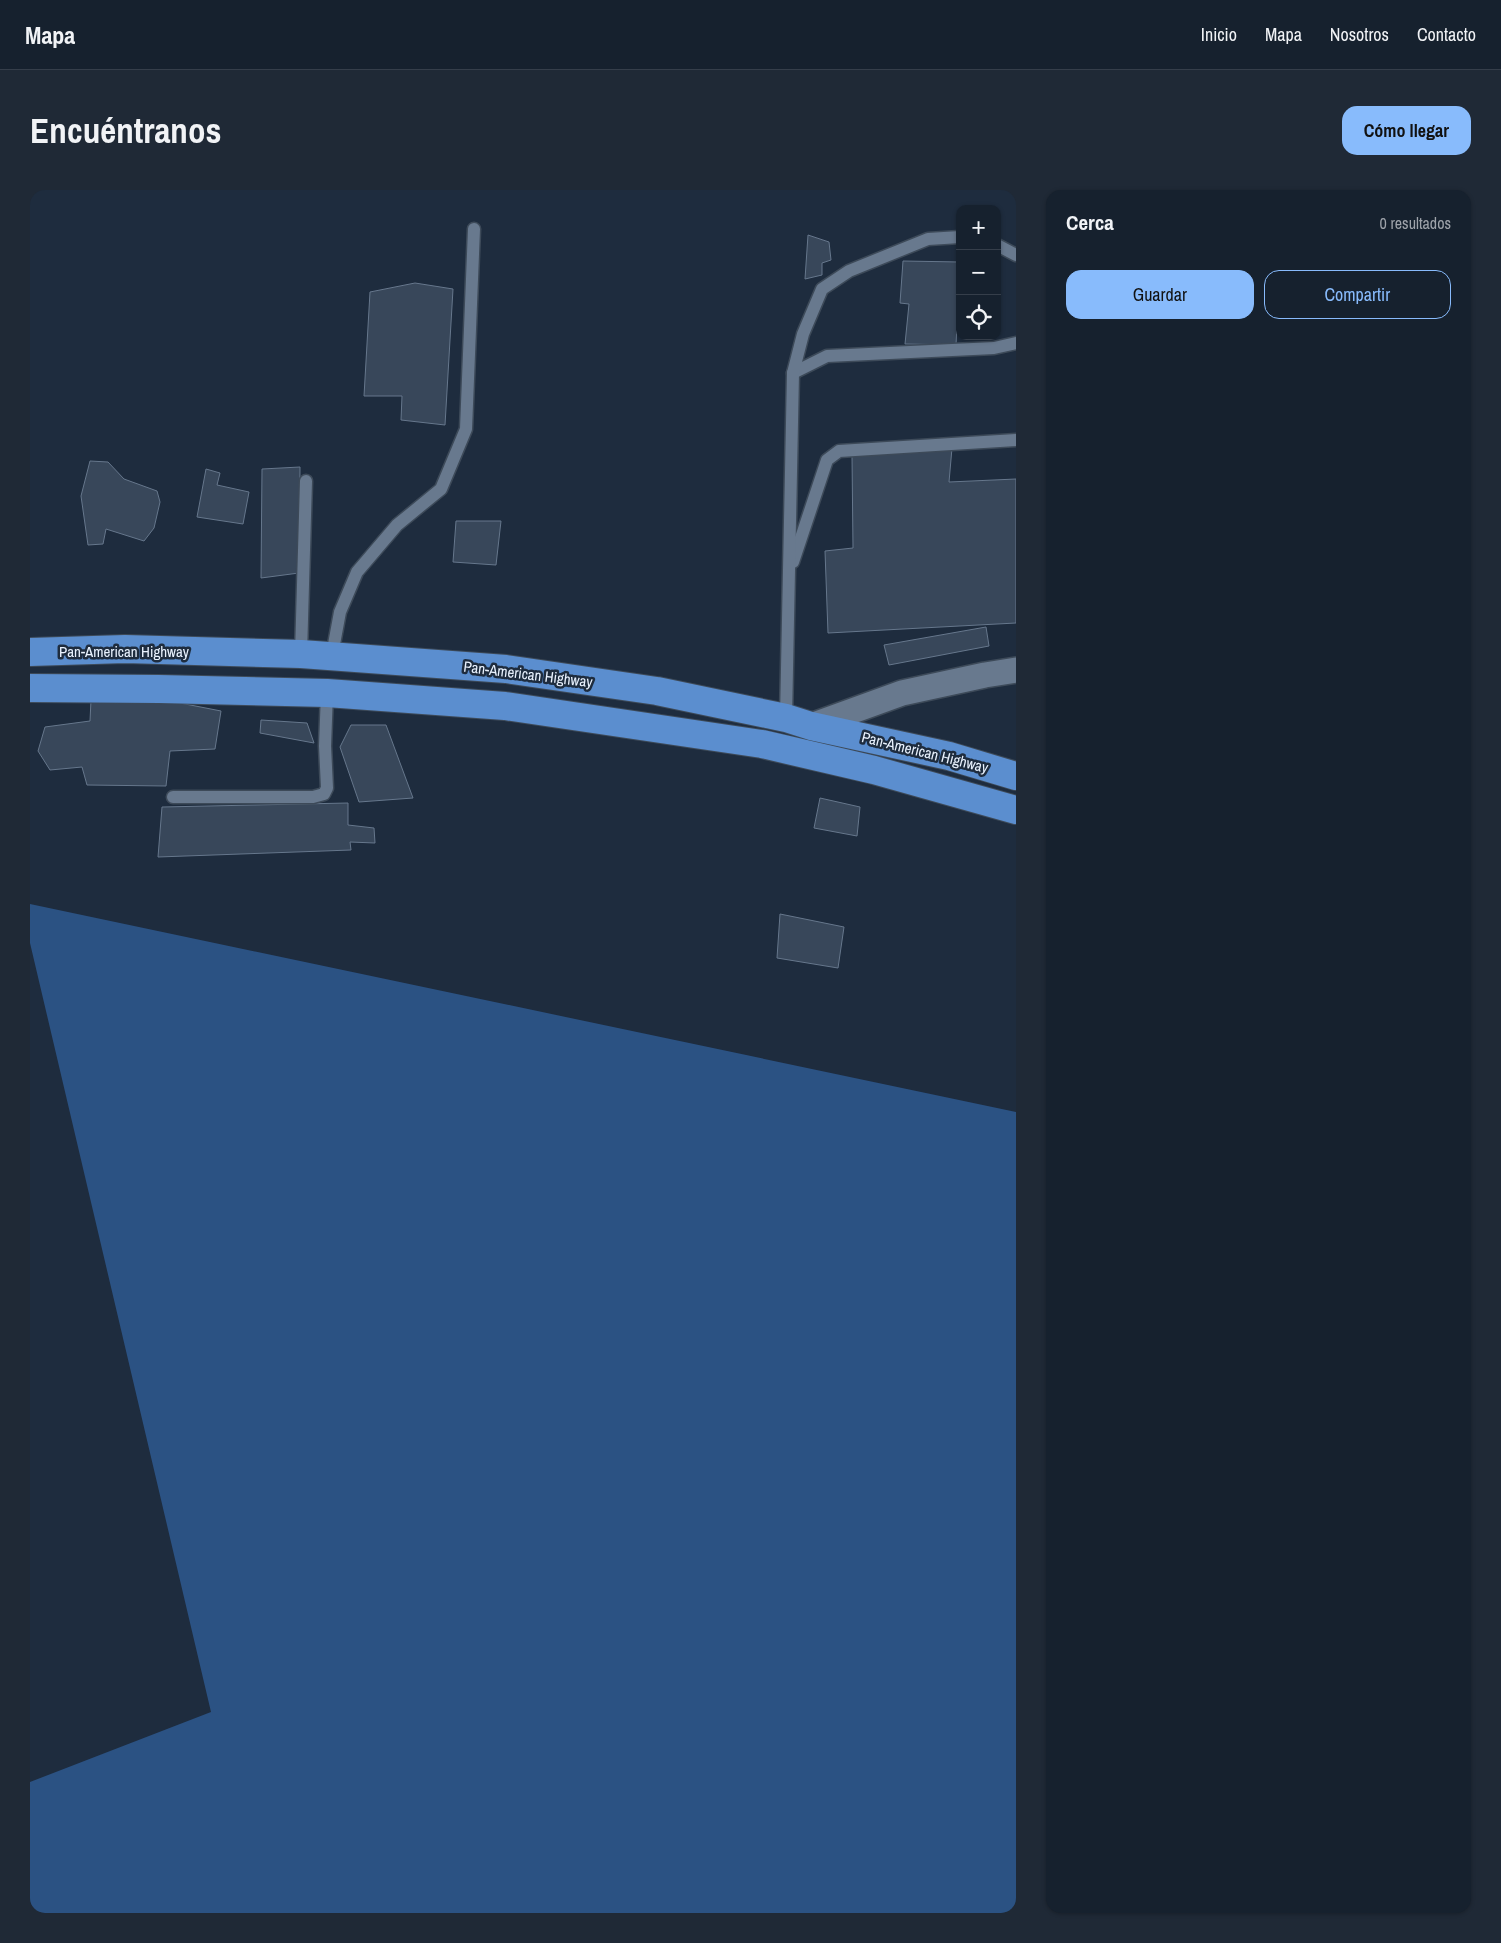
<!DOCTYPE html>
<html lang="es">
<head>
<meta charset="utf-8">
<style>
  :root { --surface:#16212e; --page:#1f2936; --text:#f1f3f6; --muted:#9ea3aa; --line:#353e4a; --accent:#88bbfc }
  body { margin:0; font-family:"Archivo Narrow",sans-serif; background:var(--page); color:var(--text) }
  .controls { position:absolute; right:15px; top:15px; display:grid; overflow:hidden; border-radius:10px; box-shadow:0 1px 4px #0004 }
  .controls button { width:45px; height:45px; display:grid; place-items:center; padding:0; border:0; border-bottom:1px solid var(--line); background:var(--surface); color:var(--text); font:25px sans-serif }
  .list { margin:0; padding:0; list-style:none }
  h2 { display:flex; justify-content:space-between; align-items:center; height:65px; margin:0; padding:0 20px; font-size:21px }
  h2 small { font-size:16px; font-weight:400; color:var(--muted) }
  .actions { display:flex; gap:10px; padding:15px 20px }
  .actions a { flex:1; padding:11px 0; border:1px solid var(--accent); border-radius:15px; text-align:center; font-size:18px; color:var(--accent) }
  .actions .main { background:var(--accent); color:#111 }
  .icon { flex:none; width:28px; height:28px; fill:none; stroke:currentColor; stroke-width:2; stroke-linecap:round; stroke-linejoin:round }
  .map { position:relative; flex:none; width:986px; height:1723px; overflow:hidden; border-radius:15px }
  header { display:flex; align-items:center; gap:30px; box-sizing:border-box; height:70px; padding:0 25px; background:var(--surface); border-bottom:1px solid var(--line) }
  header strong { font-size:24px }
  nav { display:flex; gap:28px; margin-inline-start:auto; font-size:18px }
  .intro { display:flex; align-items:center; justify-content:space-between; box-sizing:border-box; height:120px; padding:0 30px }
  h1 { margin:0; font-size:35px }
  .button { padding:12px 22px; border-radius:15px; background:var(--accent); color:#111; font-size:18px; font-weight:700 }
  main { display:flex; gap:30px; padding:0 30px }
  aside { flex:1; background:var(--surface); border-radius:15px; box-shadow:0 1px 4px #0004 }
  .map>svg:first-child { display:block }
  .green { fill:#2b5283 }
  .building { fill:#38475a; stroke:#66778c }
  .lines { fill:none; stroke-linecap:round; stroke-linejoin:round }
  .service-casing { stroke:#3d4a59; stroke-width:15 }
  .minor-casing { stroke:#3d4a59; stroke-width:28 }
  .trunk-casing { stroke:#3d4a59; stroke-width:30 }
  .service { stroke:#68798e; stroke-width:12 }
  .minor { stroke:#68798e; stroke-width:25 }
  .trunk { stroke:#5b8ecf; stroke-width:28 }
  .labels { text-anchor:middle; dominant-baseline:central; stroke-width:5; stroke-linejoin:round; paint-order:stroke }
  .street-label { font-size:15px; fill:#eaf3ff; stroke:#1e2c3e }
</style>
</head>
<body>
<header>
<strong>Mapa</strong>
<nav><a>Inicio</a><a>Mapa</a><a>Nosotros</a><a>Contacto</a></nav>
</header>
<div class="intro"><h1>Encuéntranos</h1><a class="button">Cómo llegar</a></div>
<main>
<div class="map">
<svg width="986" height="1723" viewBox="0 0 986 1723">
  <rect width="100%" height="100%" fill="#1e2c3e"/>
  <polygon class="green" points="0,714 986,922 986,1723 0,1723 0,1592 181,1522 0,753"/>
  <g class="building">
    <polygon points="778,45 799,52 801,70 792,73 792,85 775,89"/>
    <polygon points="873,71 930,72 926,155 875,154 879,114 870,113"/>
    <polygon points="385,93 423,99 415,235 371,230 372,206 334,206 340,102"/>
    <polygon points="922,258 919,292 986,289 986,433 798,443 795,361 823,358 822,266"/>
    <polygon points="60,271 78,272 94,289 127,301 130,312 124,338 114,351 76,339 73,354 58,355 51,306"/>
    <polygon points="270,277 269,383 231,388 232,279"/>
    <polygon points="176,279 190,283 187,295 219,302 213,334 167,327"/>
    <polygon points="426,331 471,331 466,375 423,372"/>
    <polygon points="956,437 959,456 859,475 854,455"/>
    <polygon points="61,510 145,512 191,521 185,559 140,561 136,596 57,595 52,577 20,580 8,561 15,537 60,531"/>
    <polygon points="231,530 277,533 284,553 230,543"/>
    <polygon points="321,535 356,535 383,608 329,612 310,557"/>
    <polygon points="790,608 830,617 827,646 784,638"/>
    <polygon points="318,613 318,635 344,638 345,653 320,652 321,660 128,667 132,617"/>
    <polygon points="750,724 814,737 808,778 747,768"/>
  </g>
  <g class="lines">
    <defs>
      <g id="service">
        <polyline points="967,55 986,65"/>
        <polyline points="763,183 797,166 964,158 986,153"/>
        <polyline points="763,372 797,270 809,261 986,250"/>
        <polyline points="271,464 276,291"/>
        <polyline points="302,465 310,422 327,382 367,335 411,299 436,239 444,39"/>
        <polyline points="756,528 763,183 773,144 792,99 819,81 898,49 930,47"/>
        <polyline points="143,607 283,607 294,604 297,598 295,556 297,503"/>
      </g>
      <polyline id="minor" points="781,536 872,503 955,485 986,480"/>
      <g id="trunk">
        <polyline points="0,462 95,459 271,464 476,479 627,501 756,528 781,536 919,566 986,586"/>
        <polyline points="0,498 129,499 297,503 475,516 732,554 844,580 986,620"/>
      </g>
    </defs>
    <use href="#service" class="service-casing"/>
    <use href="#minor" class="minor-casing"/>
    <use href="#trunk" class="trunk-casing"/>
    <use href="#service" class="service"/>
    <use href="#minor" class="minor"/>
    <use href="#trunk" class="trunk"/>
  </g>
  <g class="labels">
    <g class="street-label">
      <text x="94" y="461">Pan-American Highway</text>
      <text transform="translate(498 484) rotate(7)">Pan-American Highway</text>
      <text transform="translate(895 562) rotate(14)">Pan-American Highway</text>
    </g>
  </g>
</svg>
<div class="controls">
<button>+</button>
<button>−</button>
<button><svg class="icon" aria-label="locate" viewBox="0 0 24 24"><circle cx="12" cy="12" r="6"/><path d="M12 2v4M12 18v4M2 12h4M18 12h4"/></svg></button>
</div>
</div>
<aside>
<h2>Cerca<small>0 resultados</small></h2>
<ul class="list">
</ul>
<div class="actions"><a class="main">Guardar</a><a>Compartir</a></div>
</aside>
</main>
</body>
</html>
